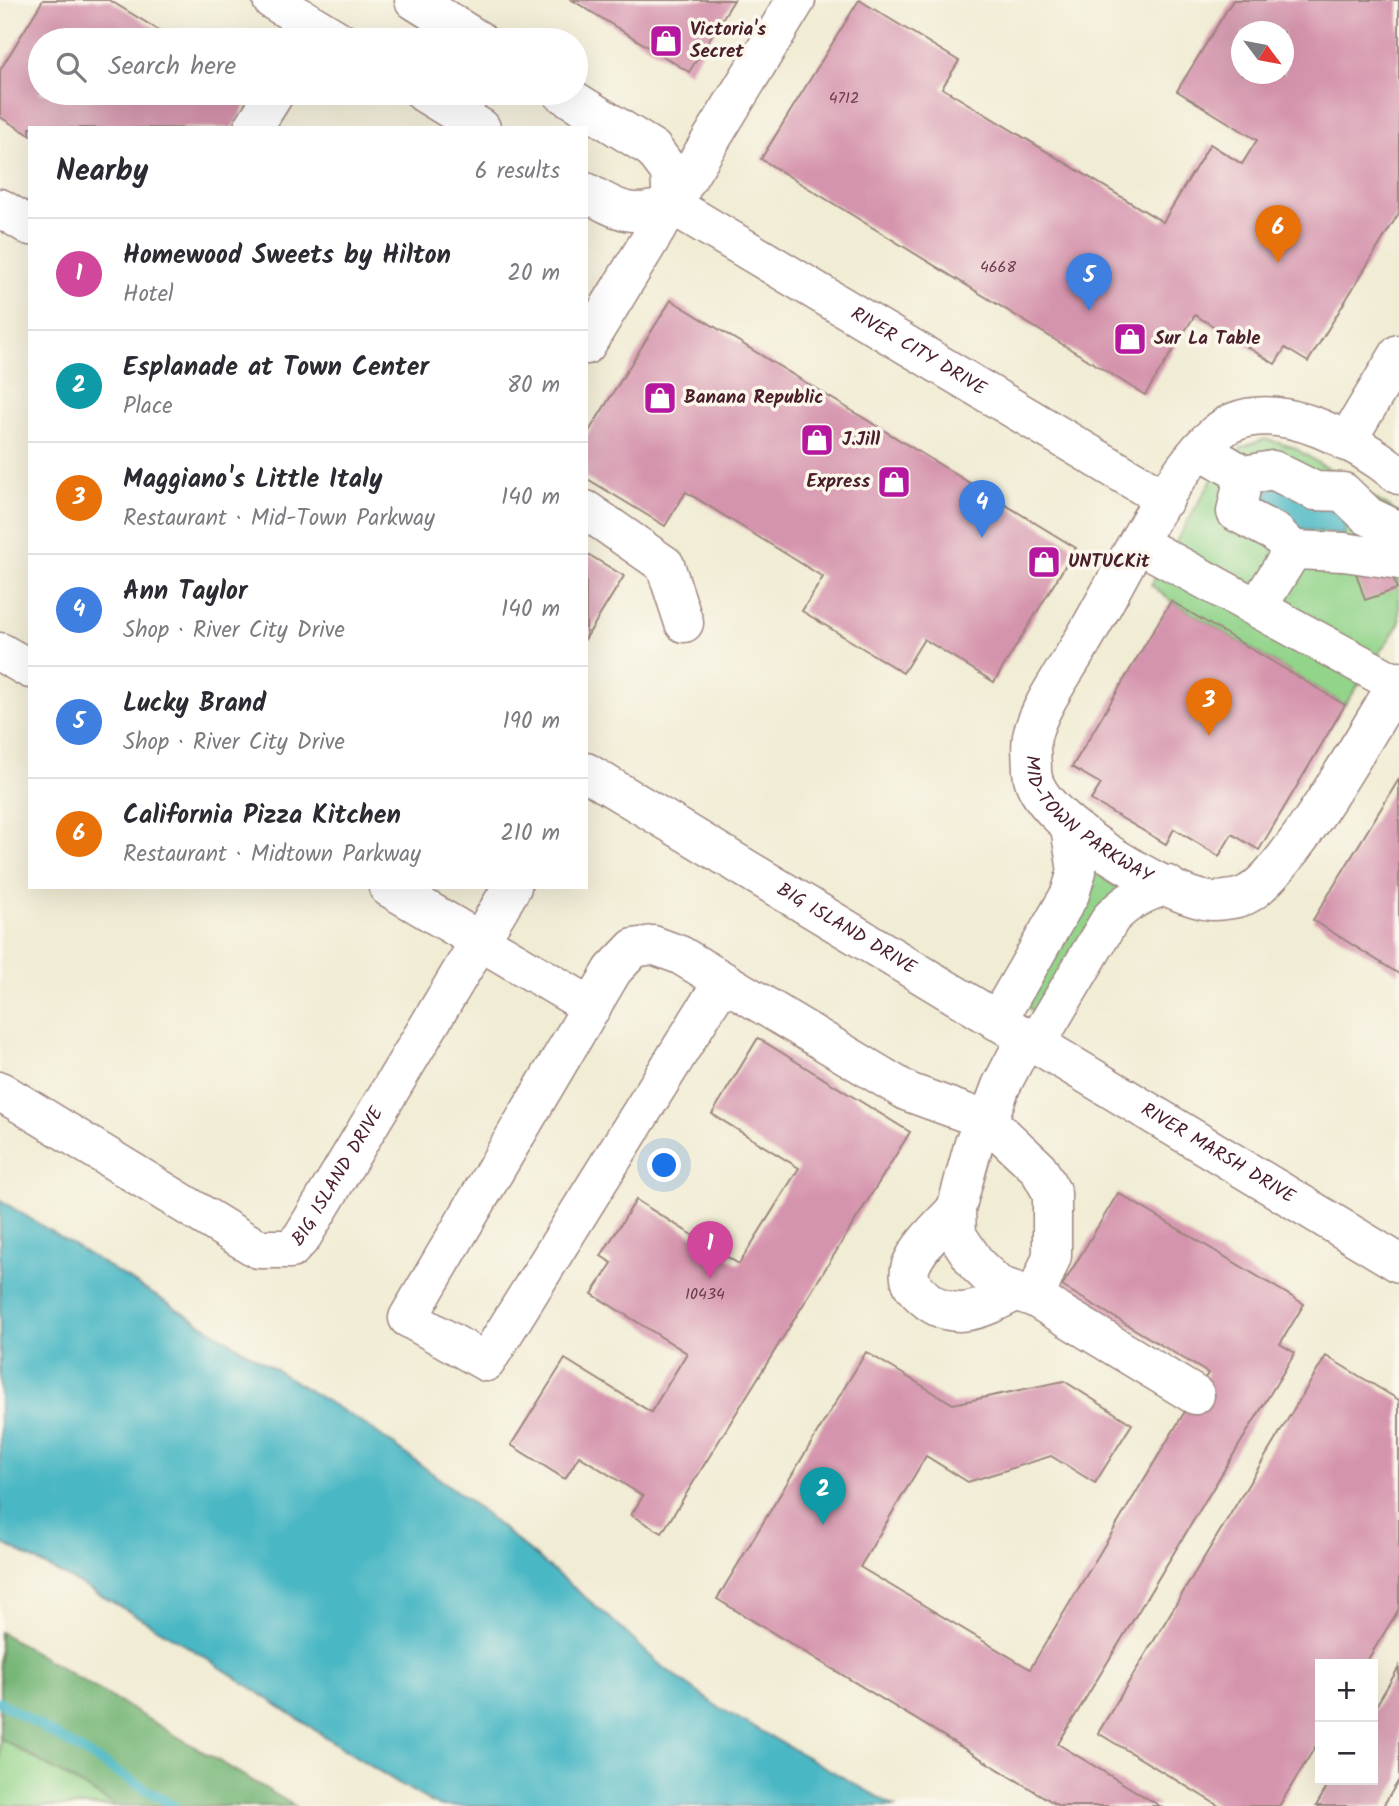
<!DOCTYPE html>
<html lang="en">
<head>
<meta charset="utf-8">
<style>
  :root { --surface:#fff; --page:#f7f7f7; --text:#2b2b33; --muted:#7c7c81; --line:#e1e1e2; --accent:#ea580c }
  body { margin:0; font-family:Kalam,sans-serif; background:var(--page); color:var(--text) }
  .controls { position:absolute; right:21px; bottom:21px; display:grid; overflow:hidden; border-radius:0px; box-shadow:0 7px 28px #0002 }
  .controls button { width:63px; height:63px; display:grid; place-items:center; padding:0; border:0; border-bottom:2px solid var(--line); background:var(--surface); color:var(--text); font:35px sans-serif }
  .compass { position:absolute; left:1231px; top:21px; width:63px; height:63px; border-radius:50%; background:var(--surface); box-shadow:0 7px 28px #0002; rotate:122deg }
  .you { position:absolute; left:665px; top:1166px; width:24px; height:24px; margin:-18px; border:5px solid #fff; border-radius:50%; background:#1a73e8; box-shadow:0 0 0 10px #1a73e833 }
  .badge { display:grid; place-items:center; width:46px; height:46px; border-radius:50%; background:var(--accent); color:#fff; font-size:23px; font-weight:700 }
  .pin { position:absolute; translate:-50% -58px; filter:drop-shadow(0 2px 4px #0008) }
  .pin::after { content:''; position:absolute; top:37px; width:24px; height:21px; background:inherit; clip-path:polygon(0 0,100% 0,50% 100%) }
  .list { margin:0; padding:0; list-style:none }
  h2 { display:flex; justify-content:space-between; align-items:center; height:91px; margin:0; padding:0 28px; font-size:30px }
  h2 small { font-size:23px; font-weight:400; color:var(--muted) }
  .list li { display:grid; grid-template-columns:46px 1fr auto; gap:21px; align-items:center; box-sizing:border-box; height:112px; padding:0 28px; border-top:2px solid var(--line) }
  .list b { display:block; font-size:26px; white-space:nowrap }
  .list p { margin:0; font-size:23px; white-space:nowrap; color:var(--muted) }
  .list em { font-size:23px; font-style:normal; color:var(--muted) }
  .icon { flex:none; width:38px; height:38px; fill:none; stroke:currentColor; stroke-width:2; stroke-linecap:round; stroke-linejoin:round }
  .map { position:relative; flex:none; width:1399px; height:1806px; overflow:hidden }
  .search { position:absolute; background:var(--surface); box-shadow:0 7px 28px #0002; left:28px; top:28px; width:560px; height:77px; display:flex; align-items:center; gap:18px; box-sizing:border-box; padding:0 24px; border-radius:38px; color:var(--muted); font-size:26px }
  .panel { position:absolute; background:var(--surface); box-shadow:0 7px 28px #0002; left:28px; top:126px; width:560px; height:763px; border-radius:0px }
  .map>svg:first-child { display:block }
  .green { fill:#93d48b; stroke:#6e7a5b; stroke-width:2 }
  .forest { fill:#76b677; stroke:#606a51; stroke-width:2 }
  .water { fill:#49b7c4; stroke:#4a6b78; stroke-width:2 }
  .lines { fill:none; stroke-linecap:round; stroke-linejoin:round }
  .stream { stroke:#49b7c4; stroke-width:10 }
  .building { fill:#d594ad; fill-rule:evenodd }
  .minor-casing { stroke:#9e8680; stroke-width:41 }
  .minor { stroke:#fff; stroke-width:38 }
  .labels { text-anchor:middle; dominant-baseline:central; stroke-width:7; stroke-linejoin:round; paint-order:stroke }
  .number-label { font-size:16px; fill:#6d3c4c }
  .poi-label { font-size:19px; font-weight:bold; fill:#4a1f2b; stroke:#fbf7ec; text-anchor:start }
  .street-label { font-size:19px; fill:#4a1f2b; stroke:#fbf7ec }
</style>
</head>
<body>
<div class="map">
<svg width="1399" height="1806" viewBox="0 0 1399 1806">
  <rect width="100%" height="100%" fill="#fbf7ec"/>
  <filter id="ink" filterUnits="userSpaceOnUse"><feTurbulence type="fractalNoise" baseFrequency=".0143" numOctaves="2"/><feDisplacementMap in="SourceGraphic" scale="14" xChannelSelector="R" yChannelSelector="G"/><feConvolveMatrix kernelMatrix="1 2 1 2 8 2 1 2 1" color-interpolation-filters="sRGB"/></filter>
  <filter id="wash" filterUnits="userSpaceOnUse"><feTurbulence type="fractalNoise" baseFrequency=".00686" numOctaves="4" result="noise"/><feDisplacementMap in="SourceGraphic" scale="28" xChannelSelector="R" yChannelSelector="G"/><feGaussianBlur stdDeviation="1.57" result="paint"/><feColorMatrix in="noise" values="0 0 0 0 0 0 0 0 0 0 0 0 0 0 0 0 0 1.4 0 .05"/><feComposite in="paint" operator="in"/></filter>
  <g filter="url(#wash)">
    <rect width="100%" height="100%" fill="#f1ecd4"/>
    <g class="green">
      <polygon points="1265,439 1293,447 1399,514 1399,624 1345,705 1171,601 1151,585 1218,469 1243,447"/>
      <polygon points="1092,871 1123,891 1036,1012 1022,1005"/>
      <polygon points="0,1738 116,1806 0,1806"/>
    </g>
    <polygon class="forest" points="0,1632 295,1806 116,1806 0,1738"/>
    <g class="water">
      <path d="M1274,484L1341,509L1346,524L1344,536C1314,528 1275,533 1258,501Z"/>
      <path d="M0,1200L372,1429L463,1496L610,1618L659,1664L718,1707L894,1806H438C359,1762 285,1709 209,1660C141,1616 71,1579 0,1542Z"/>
    </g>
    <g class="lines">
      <polyline class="stream" points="0,1702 174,1806"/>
    </g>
    <g id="blocks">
      <g class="building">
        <polygon points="43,0 109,0 175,40 40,40 40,93 253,93 232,128 30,128 30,135 0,117 0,70"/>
        <polygon points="572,0 734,0 689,72"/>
        <path d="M859,0L959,61L942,88L1163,222L1210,144L1242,164L1257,140L1177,91L1233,0H1399V213L1308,362L1285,348L1275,364L1195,315L1145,395L761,159ZM1242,32H1284V74H1242Z"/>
        <polygon points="671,300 1076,548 994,682 924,639 903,673 802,611 823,577 686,492 665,526 586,478 586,436"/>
        <polygon points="1383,544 1397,589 1365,600 1350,555"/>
        <polygon points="586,553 624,576 586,638"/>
        <polygon points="1171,601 1345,705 1259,850 1232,834 1219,856 1174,829 1166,844 1091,800 1101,784 1072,767"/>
        <polygon points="1399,779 1399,974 1313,920"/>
        <polygon points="758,1038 910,1132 662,1533 631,1515 643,1496 579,1456 565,1479 511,1445 565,1359 651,1412 687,1353 592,1294 612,1263 601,1256 636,1200 739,1264 799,1168 712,1114"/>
        <polygon points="1118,1193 1304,1304 1280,1344 1295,1353 1058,1744 1160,1806 1059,1806 717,1599 866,1352 953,1404 1064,1381 1132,1424 1095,1483 1051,1456 968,1482 926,1456 860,1567 1030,1669 1208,1373 1062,1286"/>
        <polygon points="1326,1356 1399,1400 1399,1609 1365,1664 1320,1664 1320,1739 1279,1806 1219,1806 1098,1733"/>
        <polygon points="1399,1667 1399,1780 1383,1806 1316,1806 1331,1780 1373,1780 1373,1711"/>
      </g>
    </g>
  </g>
  <g filter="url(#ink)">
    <use href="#blocks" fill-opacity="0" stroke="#9e8680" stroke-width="2"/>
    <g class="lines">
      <defs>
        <g id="minor">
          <polyline points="272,0 338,40"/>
          <polyline points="414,0 478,40"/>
          <polyline points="424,93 481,128"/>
          <polyline points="562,93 653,149 670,172 672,205"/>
          <polyline points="253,128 275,93"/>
          <path id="s1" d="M586,192C622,213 632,218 672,205L1165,499"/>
          <polyline points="0,208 30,226"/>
          <polyline points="586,345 796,0"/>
          <polyline points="1346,442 1399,354"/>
          <polyline points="1200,449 1244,475 1273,470 1315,491 1343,492 1368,516 1399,531"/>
          <polyline points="1244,475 1236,512 1276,533 1293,550 1257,608"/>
          <path id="s2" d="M1399,475C1359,443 1285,401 1234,422C1223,426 1207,441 1199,450C1155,501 1117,583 1082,642C1067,669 1038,707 1032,737C1030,747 1032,760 1032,771C1033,802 1083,836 1106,852C1131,868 1184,900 1213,901C1221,901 1238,899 1246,895C1287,876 1371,725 1399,681"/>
          <polyline points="586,510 665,565 684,623"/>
          <polyline points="1139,544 1397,684"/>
          <polyline points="1293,550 1344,552 1399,560"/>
          <polyline points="0,652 30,669"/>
          <path id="s3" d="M586,772L1399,1263"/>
          <polyline points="388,887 592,1007"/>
          <polyline points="723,981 486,1362 408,1318 613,970 634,948 653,945 680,955 908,1092 988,1121 1038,1168 1052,1193 1052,1256 1035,1298 998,1285 977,1265 957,1235 956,1209 974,1143 988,1121 1001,1086 1026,1038"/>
          <polyline points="997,1021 1070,894 1077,871 1070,827"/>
          <path d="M1036,1044L1111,918C1128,900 1145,892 1168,885"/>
          <path id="s4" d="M0,1091L258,1249H291L302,1237L512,887"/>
          <path d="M956,1209C942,1225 921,1243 912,1263C907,1274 910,1284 918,1292C950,1326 981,1310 1015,1292"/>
          <polyline points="1035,1298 1195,1395"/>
        </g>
      </defs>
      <use href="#minor" class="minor-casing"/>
      <use href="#minor" class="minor"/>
    </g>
  </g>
  <defs>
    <symbol id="shop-square" viewBox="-11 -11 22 22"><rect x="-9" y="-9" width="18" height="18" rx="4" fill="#b5179e" stroke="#fbf7ec"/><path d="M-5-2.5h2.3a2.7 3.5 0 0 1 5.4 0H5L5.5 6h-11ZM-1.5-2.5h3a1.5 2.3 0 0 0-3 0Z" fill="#fff"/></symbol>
  </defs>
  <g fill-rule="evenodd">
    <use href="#shop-square" x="647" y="22" width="38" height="38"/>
    <use href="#shop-square" x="1111" y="320" width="38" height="38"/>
    <use href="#shop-square" x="641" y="379" width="38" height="38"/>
    <use href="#shop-square" x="798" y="421" width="38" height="38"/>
    <use href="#shop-square" x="875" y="463" width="38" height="38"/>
    <use href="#shop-square" x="1025" y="543" width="38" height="38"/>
  </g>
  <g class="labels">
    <g class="number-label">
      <text x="844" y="98">4712</text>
      <text x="998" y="267">4668</text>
      <text x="705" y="1294">10434</text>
    </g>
    <g class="poi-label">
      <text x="690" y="30">Victoria's<tspan x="690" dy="22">Secret</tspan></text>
      <text x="1154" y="339">Sur La Table</text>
      <text x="684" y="398">Banana Republic</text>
      <text x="842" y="440">J.Jill</text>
      <text x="870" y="482" text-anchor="end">Express</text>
      <text x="1068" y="562">UNTUCKit</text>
    </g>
    <g class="street-label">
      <text stroke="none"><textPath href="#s1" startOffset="378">RIVER CITY DRIVE</textPath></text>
      <text stroke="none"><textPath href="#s2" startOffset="667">MID-TOWN PARKWAY</textPath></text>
      <text stroke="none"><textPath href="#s3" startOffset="304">BIG ISLAND DRIVE</textPath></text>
      <text stroke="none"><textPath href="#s3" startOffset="738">RIVER MARSH DRIVE</textPath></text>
      <text stroke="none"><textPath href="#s4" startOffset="422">BIG ISLAND DRIVE</textPath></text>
    </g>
  </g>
</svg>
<div class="controls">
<button>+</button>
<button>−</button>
</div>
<svg class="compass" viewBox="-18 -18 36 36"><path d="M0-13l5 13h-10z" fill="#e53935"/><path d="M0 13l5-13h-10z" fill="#7c7c81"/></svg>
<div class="you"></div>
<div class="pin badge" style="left:710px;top:1279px;background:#d1479c">1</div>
<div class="pin badge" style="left:823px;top:1525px;background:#0f9aa8">2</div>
<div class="pin badge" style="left:1209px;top:736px;background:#e8710a">3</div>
<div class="pin badge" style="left:982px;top:538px;background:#3f7fe0">4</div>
<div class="pin badge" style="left:1089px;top:311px;background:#3f7fe0">5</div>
<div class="pin badge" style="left:1278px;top:263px;background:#e8710a">6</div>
<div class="search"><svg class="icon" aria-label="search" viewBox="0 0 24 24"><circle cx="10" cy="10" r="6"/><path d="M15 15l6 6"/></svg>Search here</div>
<section class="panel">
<h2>Nearby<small>6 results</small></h2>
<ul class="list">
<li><span class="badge" style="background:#d1479c">1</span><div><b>Homewood Sweets by Hilton</b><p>Hotel</p></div><em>20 m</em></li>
<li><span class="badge" style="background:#0f9aa8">2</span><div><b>Esplanade at Town Center</b><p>Place</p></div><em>80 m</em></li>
<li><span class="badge" style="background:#e8710a">3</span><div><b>Maggiano's Little Italy</b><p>Restaurant · Mid-Town Parkway</p></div><em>140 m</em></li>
<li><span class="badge" style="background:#3f7fe0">4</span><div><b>Ann Taylor</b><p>Shop · River City Drive</p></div><em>140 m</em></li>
<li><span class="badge" style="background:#3f7fe0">5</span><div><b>Lucky Brand</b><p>Shop · River City Drive</p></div><em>190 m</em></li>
<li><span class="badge" style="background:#e8710a">6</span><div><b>California Pizza Kitchen</b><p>Restaurant · Midtown Parkway</p></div><em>210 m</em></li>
</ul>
</section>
</div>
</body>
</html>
